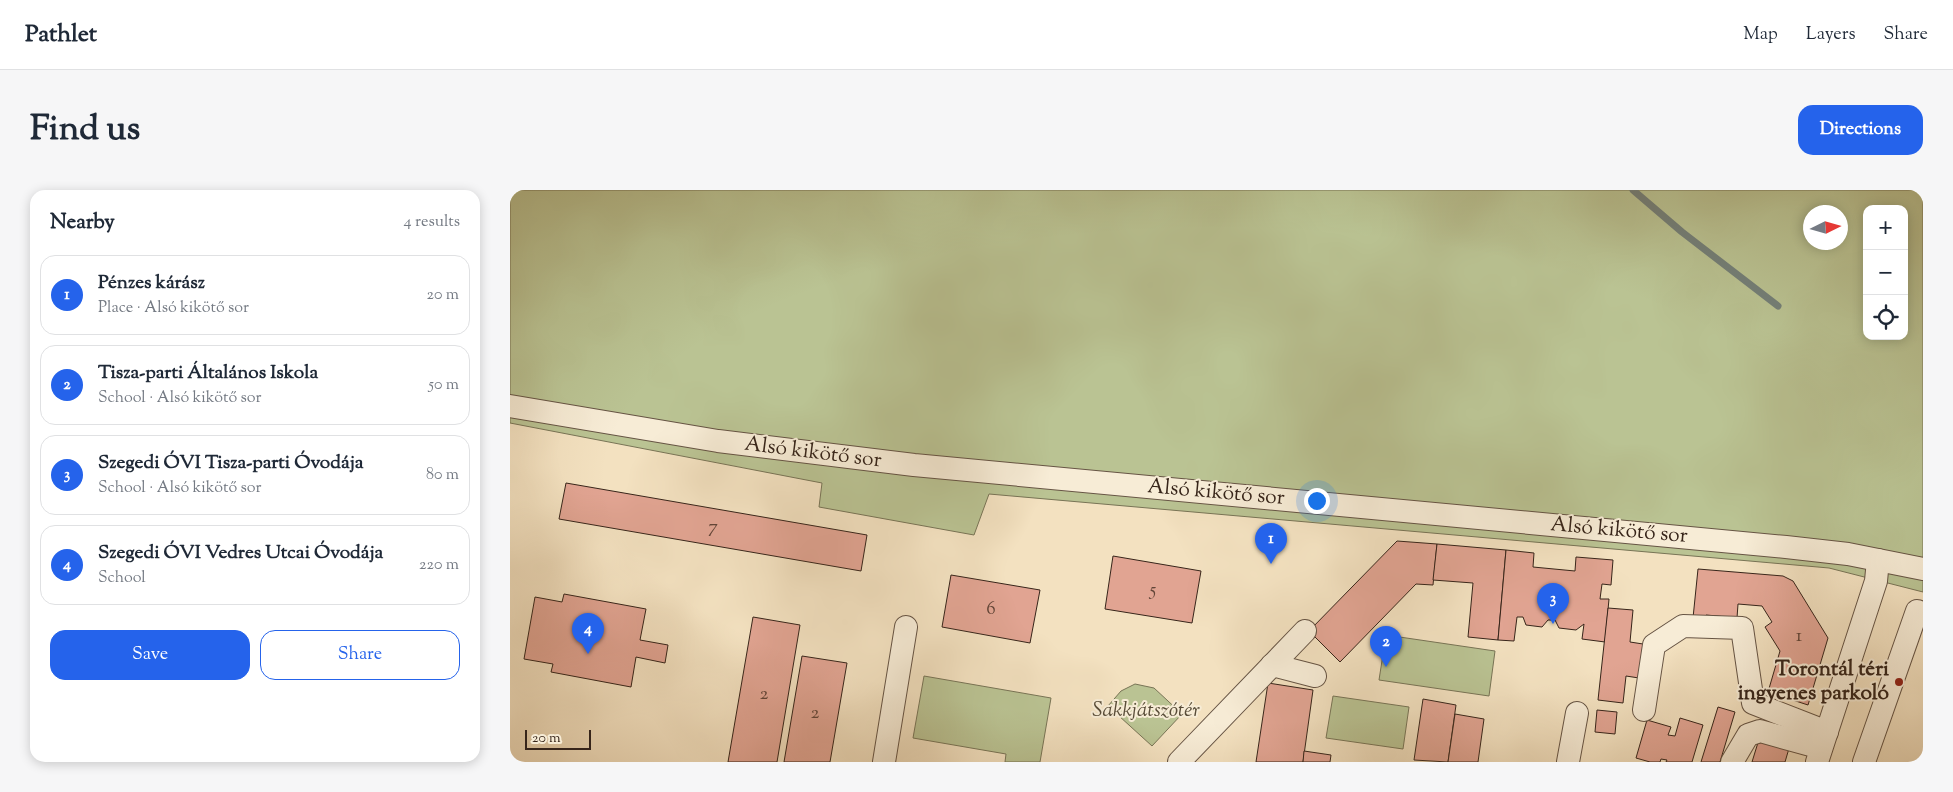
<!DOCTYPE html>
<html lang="en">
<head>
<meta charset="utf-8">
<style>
  :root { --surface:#fff; --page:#f6f6f7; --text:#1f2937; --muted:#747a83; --line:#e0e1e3; --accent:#2563eb }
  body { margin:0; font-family:"Sorts Mill Goudy",serif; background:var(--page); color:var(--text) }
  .controls { position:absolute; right:15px; top:15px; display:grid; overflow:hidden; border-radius:10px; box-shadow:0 2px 12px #0003 }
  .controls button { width:45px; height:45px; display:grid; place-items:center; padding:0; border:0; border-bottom:1px solid var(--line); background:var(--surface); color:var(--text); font:25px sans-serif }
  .compass { position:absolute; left:1293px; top:15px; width:45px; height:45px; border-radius:50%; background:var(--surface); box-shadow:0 2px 12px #0003; rotate:85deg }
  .scale { position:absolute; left:15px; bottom:12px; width:66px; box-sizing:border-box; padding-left:5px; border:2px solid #37251a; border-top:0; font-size:14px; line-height:18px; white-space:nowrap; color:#37251a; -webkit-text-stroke:4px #f7ecd6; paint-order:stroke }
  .you { position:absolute; left:806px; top:310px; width:18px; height:18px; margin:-12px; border:4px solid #fff; border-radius:50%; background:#1a73e8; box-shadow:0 0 0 8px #1a73e833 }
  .badge { display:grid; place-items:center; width:32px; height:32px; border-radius:50%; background:var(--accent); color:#fff; font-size:16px; font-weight:700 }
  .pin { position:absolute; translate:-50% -41px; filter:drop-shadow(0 1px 2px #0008) }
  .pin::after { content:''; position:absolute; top:26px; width:18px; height:15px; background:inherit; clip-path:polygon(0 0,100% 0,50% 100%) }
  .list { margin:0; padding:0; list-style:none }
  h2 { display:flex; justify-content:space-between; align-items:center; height:65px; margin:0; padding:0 20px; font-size:21px }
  h2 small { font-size:16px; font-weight:400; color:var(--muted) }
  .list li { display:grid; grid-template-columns:32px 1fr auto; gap:15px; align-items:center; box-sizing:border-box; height:80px; margin:0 10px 10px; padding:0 10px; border:1px solid var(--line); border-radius:15px }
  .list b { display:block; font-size:19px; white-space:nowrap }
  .list p { margin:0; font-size:16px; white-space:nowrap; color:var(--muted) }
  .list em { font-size:16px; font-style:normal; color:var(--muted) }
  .actions { display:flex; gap:10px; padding:15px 20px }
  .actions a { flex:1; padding:11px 0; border:1px solid var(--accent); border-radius:15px; text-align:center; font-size:18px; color:var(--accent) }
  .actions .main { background:var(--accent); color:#fff }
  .icon { flex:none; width:28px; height:28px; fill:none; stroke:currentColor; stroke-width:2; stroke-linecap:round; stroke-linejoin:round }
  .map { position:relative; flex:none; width:1413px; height:572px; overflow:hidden; border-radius:15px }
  header { display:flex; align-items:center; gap:30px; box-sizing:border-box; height:70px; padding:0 25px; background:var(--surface); border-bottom:1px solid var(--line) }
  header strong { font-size:24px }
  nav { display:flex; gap:28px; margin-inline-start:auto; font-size:18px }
  .intro { display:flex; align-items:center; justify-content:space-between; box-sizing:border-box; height:120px; padding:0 30px }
  h1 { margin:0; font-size:35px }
  .button { padding:12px 22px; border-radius:15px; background:var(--accent); color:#fff; font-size:18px; font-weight:700 }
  main { display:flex; gap:30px; padding:0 30px }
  aside { flex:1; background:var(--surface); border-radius:15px; box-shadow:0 2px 12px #0003 }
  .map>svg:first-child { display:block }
  .green { fill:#bac393; stroke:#787456; fill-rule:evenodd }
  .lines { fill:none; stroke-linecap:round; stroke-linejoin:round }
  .stream { stroke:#748079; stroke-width:7 }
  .building { fill:#e1a492; stroke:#37251a }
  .minor-casing { stroke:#665444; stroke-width:24 }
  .minor { stroke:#f7ecd6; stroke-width:22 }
  .poi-dot { fill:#8f2418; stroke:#f7ecd6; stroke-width:2 }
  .labels { text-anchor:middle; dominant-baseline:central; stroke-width:4; stroke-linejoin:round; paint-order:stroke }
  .number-label { font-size:19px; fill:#624538 }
  .street-label { font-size:21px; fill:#37251a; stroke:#f7ecd6 }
  .poi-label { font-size:21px; font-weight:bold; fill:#37251a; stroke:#f7ecd6; text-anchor:end }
  .park-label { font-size:21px; font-style:italic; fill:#584c38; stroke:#f7ecd6 }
</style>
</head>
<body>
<header>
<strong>Pathlet</strong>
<nav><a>Map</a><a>Layers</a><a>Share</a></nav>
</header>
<div class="intro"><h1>Find us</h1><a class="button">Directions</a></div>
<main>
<aside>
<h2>Nearby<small>4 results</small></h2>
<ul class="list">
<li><span class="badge">1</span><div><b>Pénzes kárász</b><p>Place · Alsó kikötő sor</p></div><em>20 m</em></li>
<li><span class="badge">2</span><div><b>Tisza-parti Általános Iskola</b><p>School · Alsó kikötő sor</p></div><em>50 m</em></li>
<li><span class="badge">3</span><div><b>Szegedi ÓVI Tisza-parti Óvodája</b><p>School · Alsó kikötő sor</p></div><em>80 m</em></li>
<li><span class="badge">4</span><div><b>Szegedi ÓVI Vedres Utcai Óvodája</b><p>School</p></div><em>220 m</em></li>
</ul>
<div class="actions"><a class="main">Save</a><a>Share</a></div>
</aside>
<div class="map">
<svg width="1413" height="572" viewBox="0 0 1413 572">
  <rect width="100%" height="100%" fill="#f3e1c0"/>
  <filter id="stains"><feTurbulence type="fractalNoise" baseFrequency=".004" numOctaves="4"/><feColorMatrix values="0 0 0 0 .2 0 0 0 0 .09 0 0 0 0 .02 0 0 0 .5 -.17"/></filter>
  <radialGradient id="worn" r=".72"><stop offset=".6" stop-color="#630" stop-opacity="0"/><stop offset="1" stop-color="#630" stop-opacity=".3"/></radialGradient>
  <g class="green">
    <path d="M0,0H1413V402L1319,378L479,304L464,345L309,317L312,293L0,233ZM1357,19H1394V146H1357ZM1300,22H1330V52H1300Z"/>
    <polygon points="876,445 985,461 979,506 869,490"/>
    <polygon points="414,486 541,508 530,572 495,572 496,564 403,548"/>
    <polygon points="625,494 644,498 672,524 642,556 598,516 611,501"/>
    <polygon points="823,506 899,517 893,559 816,548"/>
  </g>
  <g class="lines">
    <polyline class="stream" points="1123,0 1172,42 1268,116"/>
  </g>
  <g class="building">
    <polygon points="56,293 357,345 351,381 49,329"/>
    <polygon points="887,351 927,354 923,395 906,394 830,472 799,441"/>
    <polygon points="927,354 996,360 988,450 958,447 963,393 923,390"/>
    <polygon points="996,360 1024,363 1023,377 1065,381 1066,367 1103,370 1101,395 1092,394 1090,409 1099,409 1095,452 1072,449 1074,434 1066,440 1049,438 1045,430 1038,430 1032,437 1016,435 1013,427 1007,427 1004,451 988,450"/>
    <polygon points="603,366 691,381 682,433 595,419"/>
    <polygon points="1188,379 1273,386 1283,391 1318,448 1298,515 1258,502 1270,461 1255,437 1262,432 1252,416 1228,414 1227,428 1196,425 1196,428 1183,428"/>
    <polygon points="441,385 530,400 520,453 432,437"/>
    <polygon points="54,404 136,419 130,450 158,455 155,473 126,467 121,497 41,482 43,474 14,469 25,407 52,412"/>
    <polygon points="1098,418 1123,420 1120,452 1133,454 1129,488 1116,486 1113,513 1088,510"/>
    <polygon points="243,427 290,435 267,572 218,572"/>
    <polygon points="292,466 337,473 320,572 274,572"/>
    <polygon points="758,493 803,500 793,572 746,572"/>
    <polygon points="913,509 946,515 938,572 904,570"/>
    <polygon points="1208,517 1225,522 1210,572 1191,572"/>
    <polygon points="1087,520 1107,522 1105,544 1085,542"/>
    <polygon points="945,524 974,529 968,572 938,572"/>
    <polygon points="1170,528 1193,535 1182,572 1156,572 1157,570 1151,569 1150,572 1140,572 1126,568 1137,530 1161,537 1158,545 1165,546"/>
    <polygon points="1250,546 1280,555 1275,572 1242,572"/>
    <polygon points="794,561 821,565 820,572 793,572"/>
  </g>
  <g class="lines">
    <defs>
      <g id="minor">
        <polyline points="0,216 208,251 404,275 1276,357 1338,364 1413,379"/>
        <polyline points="762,475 805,486"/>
        <polyline points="1134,520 1144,455 1173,436 1232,438 1243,513 1317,542"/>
        <polyline points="374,572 396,437"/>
        <polyline points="669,572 795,441"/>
        <polyline points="1058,572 1067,523"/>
        <polyline points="1222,572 1238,545 1250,541 1311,558"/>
        <polyline points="1307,572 1366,391 1368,370"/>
        <polyline points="1354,572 1407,421 1413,423"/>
      </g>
    </defs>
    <use href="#minor" class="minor-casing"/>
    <use href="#minor" class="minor"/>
  </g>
  <circle class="poi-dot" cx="1389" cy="492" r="5"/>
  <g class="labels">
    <g class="number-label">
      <text x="203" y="337">7</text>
      <text x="643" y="400">5</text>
      <text x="481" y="419">6</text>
      <text x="1289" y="446">1</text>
      <text x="254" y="504">2</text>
      <text x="305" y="523">2</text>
    </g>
    <g class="street-label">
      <text transform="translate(303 263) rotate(7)">Alsó kikötő sor</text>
      <text transform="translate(706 303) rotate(5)">Alsó kikötő sor</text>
      <text transform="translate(1109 341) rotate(5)">Alsó kikötő sor</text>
    </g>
    <g class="poi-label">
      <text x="1379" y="480">Torontál téri<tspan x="1379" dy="24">ingyenes parkoló</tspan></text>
    </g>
    <g class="park-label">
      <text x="636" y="521">Sakkjátszótér</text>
    </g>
  </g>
  <rect width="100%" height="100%" filter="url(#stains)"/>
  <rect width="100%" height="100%" fill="url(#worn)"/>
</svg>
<div class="controls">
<button>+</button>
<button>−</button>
<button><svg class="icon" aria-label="locate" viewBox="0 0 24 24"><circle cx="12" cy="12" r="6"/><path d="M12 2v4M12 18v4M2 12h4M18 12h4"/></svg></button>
</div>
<svg class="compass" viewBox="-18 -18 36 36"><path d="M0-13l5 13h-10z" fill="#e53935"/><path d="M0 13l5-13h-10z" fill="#747a83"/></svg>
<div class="scale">20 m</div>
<div class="you"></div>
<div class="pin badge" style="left:761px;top:374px">1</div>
<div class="pin badge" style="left:876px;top:477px">2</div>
<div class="pin badge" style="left:1043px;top:434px">3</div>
<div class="pin badge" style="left:78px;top:464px">4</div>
</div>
</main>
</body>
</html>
